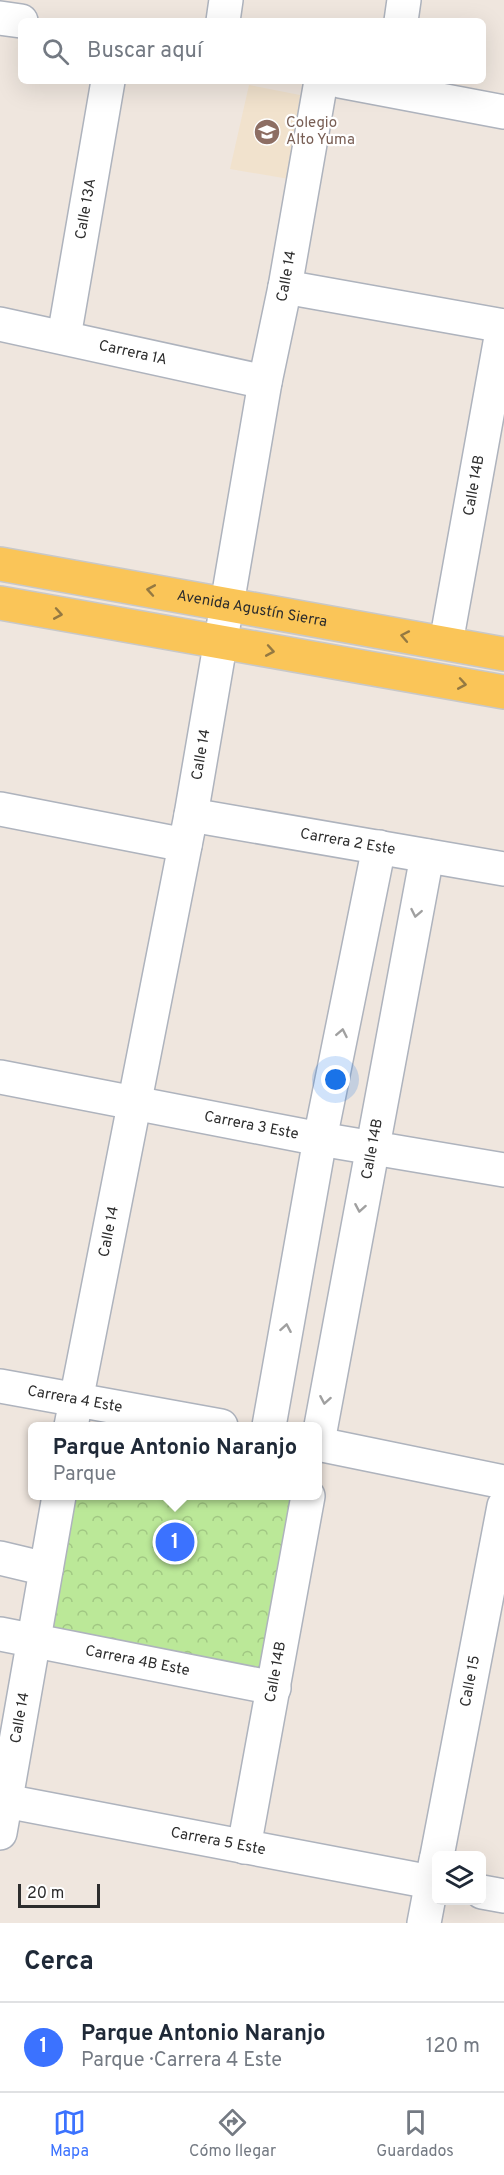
<!DOCTYPE html>
<html lang="es">
<head>
<meta charset="utf-8">
<style>
  :root { --surface:#fff; --page:#f6f6f7; --text:#1f2937; --muted:#747a83; --line:#e0e1e3; --accent:#3b72ff }
  body { margin:0; font-family:Overpass,sans-serif; background:var(--page); color:var(--text) }
  .controls { position:absolute; right:18px; bottom:18px; display:grid; overflow:hidden; border-radius:9px; box-shadow:0 6px 24px #0002 }
  .controls button { width:54px; height:54px; display:grid; place-items:center; padding:0; border:0; border-bottom:2px solid var(--line); background:var(--surface); color:var(--text); font:30px sans-serif }
  .scale { position:absolute; left:18px; bottom:15px; width:82px; box-sizing:border-box; padding-left:6px; border:3px solid #2d2d2d; border-top:0; font-size:16px; line-height:21px; white-space:nowrap; color:#2d2d2d; -webkit-text-stroke:4px #fff; paint-order:stroke }
  .you { position:absolute; left:336px; top:1080px; width:21px; height:21px; margin:-15px; border:4px solid #fff; border-radius:50%; background:#1a73e8; box-shadow:0 0 0 9px #1a73e833 }
  .badge { display:grid; place-items:center; width:39px; height:39px; border-radius:50%; background:var(--accent); color:#fff; font-size:20px; font-weight:700 }
  .pin { position:absolute; translate:-50% -50%; border:3px solid #fff; box-shadow:0 2px 6px #0006 }
  .popup { position:absolute; left:28px; top:1422px; width:294px; height:78px; box-sizing:border-box; display:grid; place-content:center; border-radius:9px; background:var(--surface); filter:drop-shadow(0 2px 4px #0005); font-size:20px; white-space:nowrap; color:var(--muted) }
  .popup b { font-size:22px; color:var(--text) }
  .popup::after { content:''; position:absolute; left:50%; top:100%; margin-left:-12px; border:12px solid transparent; border-top-color:var(--surface) }
  .list { margin:0; padding:0; list-style:none }
  h2 { display:flex; justify-content:space-between; align-items:center; height:78px; margin:0; padding:0 24px; font-size:26px }
  h2 small { font-size:20px; font-weight:400; color:var(--muted) }
  .list li { display:grid; grid-template-columns:39px 1fr auto; gap:18px; align-items:center; box-sizing:border-box; height:90px; padding:0 24px; border-top:2px solid var(--line) }
  .list b { display:block; font-size:22px; white-space:nowrap }
  .list p { margin:0; font-size:20px; white-space:nowrap; color:var(--muted) }
  .list em { font-size:20px; font-style:normal; color:var(--muted) }
  .icon { flex:none; width:33px; height:33px; fill:none; stroke:currentColor; stroke-width:2; stroke-linecap:round; stroke-linejoin:round }
  .map { position:relative; flex:none; width:504px; height:1923px; overflow:hidden }
  .search { position:absolute; background:var(--surface); box-shadow:0 6px 24px #0002; left:18px; right:18px; top:18px; height:66px; display:flex; align-items:center; gap:15px; box-sizing:border-box; padding:0 21px; border-radius:9px; color:var(--muted); font-size:22px }
  .sheet { height:168px; background:var(--surface) }
  nav { display:flex; justify-content:space-around; align-items:center; box-sizing:border-box; height:84px; border-top:2px solid var(--line); background:var(--surface); font-size:16px; color:var(--muted) }
  nav a { display:grid; justify-items:center; gap:3px }
  nav .on { color:var(--accent) }
  .map>svg:first-child { display:block }
  .education { fill:#f1e2cd }
  .forest { fill:url(#forest-crowns) }
  .lines { fill:none; stroke-linecap:round; stroke-linejoin:round }
  .minor-casing { stroke:#aeb3bd; stroke-width:36 }
  .primary-casing { stroke:#c8c8c8; stroke-width:36 }
  .minor { stroke:#fff; stroke-width:33 }
  .primary { stroke:#fac558; stroke-width:33 }
  .oneway { stroke:#947942 }
  .oneway2 { stroke:#a0a0a0 }
  .labels { text-anchor:middle; dominant-baseline:central; stroke-width:4.5; stroke-linejoin:round; paint-order:stroke }
  .education-label { font-size:15px; fill:#785e54; stroke:#fff; text-anchor:start }
  .street-label { font-size:15px; fill:#2d2d2d; stroke:#fff }
</style>
</head>
<body>
<div class="map">
<svg width="504" height="1923" viewBox="0 0 504 1923">
  <defs>
    <pattern id="forest-crowns" width="20" height="18" patternUnits="userSpaceOnUse" patternTransform="scale(1.5)"><rect width="20" height="18" fill="#bbe898"/><path d="M2 6a3 3 0 1 1 6 0M12 15a3 3 0 1 1 6 0" fill="none" stroke="#a1c783"/></pattern>
  </defs>
  <rect width="100%" height="100%" fill="#efe6de"/>
  <polygon class="education" points="249,85 300,95 289,179 230,169"/>
  <polygon class="forest" points="73,1496 292,1496 262,1670 50,1629"/>
  <g class="lines">
    <defs>
      <g id="minor">
        <polyline points="0,18 21,21"/>
        <polyline points="223,21 226,0"/>
        <polyline points="401,21 404,0"/>
        <polyline points="340,81 504,112"/>
        <polyline points="285,287 504,326"/>
        <path id="s1" d="M0,324L265,382"/>
        <path id="s2" d="M64,337L108,81"/>
        <path id="s3" d="M446,643L503,326"/>
        <polyline points="0,809 185,845"/>
        <path id="s4" d="M191,815L504,869"/>
        <path id="s5" d="M0,1077L320,1139L504,1170"/>
        <path id="s6" d="M0,1386L221,1426"/>
        <path id="s7" d="M71,1426L191,815L265,382L285,287L321,81"/>
        <polyline points="269,1426 320,1139 379,847"/>
        <path id="s8" d="M318,1442L427,856"/>
        <polyline points="318,1444 504,1482"/>
        <polyline points="0,1558 46,1569"/>
        <path id="s9" d="M0,1634L274,1688"/>
        <path id="s10" d="M0,1800L436,1883"/>
        <path id="s11" d="M0,1833L59,1496"/>
        <path id="s12" d="M244,1847L308,1496"/>
        <path id="s13" d="M437,1856L504,1506"/>
        <polyline points="482,1892 504,1896"/>
        <polyline points="424,1923 436,1860"/>
      </g>
      <g id="primary">
        <path id="s14" d="M0,564L504,654"/>
        <polyline points="0,603 504,692"/>
      </g>
    </defs>
    <use href="#minor" class="minor-casing"/>
    <use href="#primary" class="primary-casing"/>
    <use href="#minor" class="minor"/>
    <use href="#primary" class="primary"/>
  </g>
  <defs><path id="oneway-chevron" d="M-2-3.5L2.5 0L-2 3.5" fill="none" stroke-width="1.6" stroke-linecap="round" stroke-linejoin="round" transform="scale(1.5)"/></defs>
  <g class="oneway">
    <use href="#oneway-chevron" transform="translate(151 590) rotate(-170)"/>
    <use href="#oneway-chevron" transform="translate(58 614) rotate(10)"/>
    <use href="#oneway-chevron" transform="translate(405 636) rotate(-169)"/>
    <use href="#oneway-chevron" transform="translate(270 651) rotate(10)"/>
    <use href="#oneway-chevron" transform="translate(462 684) rotate(10)"/>
  </g>
  <g class="oneway2">
    <use href="#oneway-chevron" transform="translate(416 913) rotate(101)"/>
    <use href="#oneway-chevron" transform="translate(342 1033) rotate(-79)"/>
    <use href="#oneway-chevron" transform="translate(360 1208) rotate(100)"/>
    <use href="#oneway-chevron" transform="translate(286 1328) rotate(-80)"/>
    <use href="#oneway-chevron" transform="translate(325 1400) rotate(100)"/>
  </g>
  <defs>
    <symbol id="school-disc" viewBox="-11 -11 22 22"><circle r="9.5" fill="#8d6e63" stroke="#fff"/><path d="M0-5L7-2L0 1L-7-2ZM-4 1L0 2.5L4 1V4Q0 6-4 4Z" fill="#fff"/></symbol>
  </defs>
  <g fill-rule="evenodd">
    <use href="#school-disc" x="252" y="117" width="30" height="30"/>
  </g>
  <g class="labels">
    <g class="education-label">
      <text x="286" y="123">Colegio<tspan x="286" dy="17">Alto Yuma</tspan></text>
    </g>
    <g class="street-label">
      <text stroke="none"><textPath href="#s2" startOffset="130">Calle 13A</textPath></text>
      <text stroke="none"><textPath href="#s7" startOffset="1170">Calle 14</textPath></text>
      <text stroke="none"><textPath href="#s1" startOffset="136">Carrera 1A</textPath></text>
      <text stroke="none"><textPath href="#s3" startOffset="160">Calle 14B</textPath></text>
      <text stroke="none"><textPath href="#s14" startOffset="256">Avenida Agustín Sierra</textPath></text>
      <text stroke="none"><textPath href="#s7" startOffset="684">Calle 14</textPath></text>
      <text stroke="none"><textPath href="#s4" startOffset="159">Carrera 2 Este</textPath></text>
      <text stroke="none"><textPath href="#s5" startOffset="256">Carrera 3 Este</textPath></text>
      <text stroke="none"><textPath href="#s8" startOffset="298">Calle 14B</textPath></text>
      <text stroke="none"><textPath href="#s7" startOffset="198">Calle 14</textPath></text>
      <text stroke="none"><textPath href="#s6" startOffset="76">Carrera 4 Este</textPath></text>
      <text stroke="none"><textPath href="#s9" startOffset="140">Carrera 4B Este</textPath></text>
      <text stroke="none"><textPath href="#s12" startOffset="178">Calle 14B</textPath></text>
      <text stroke="none"><textPath href="#s13" startOffset="178">Calle 15</textPath></text>
      <text stroke="none"><textPath href="#s11" startOffset="117">Calle 14</textPath></text>
      <text stroke="none"><textPath href="#s10" startOffset="222">Carrera 5 Este</textPath></text>
    </g>
  </g>
</svg>
<div class="controls">
<button><svg class="icon" aria-label="layers" viewBox="0 0 24 24"><path d="M12 4l9 5-9 5-9-5zM3 14l9 5 9-5"/></svg></button>
</div>
<div class="scale">20 m</div>
<div class="you"></div>
<div class="pin badge" style="left:175px;top:1542px">1</div>
<div class="popup"><b>Parque Antonio Naranjo</b>Parque</div>
<div class="search"><svg class="icon" aria-label="search" viewBox="0 0 24 24"><circle cx="10" cy="10" r="6"/><path d="M15 15l6 6"/></svg>Buscar aquí</div>
</div>
<section class="sheet">
<h2>Cerca<small></small></h2>
<ul class="list">
<li><span class="badge">1</span><div><b>Parque Antonio Naranjo</b><p>Parque · Carrera 4 Este</p></div><em>120 m</em></li>
</ul>
</section>
<nav>
<a class="on"><svg class="icon" aria-label="map" viewBox="0 0 24 24"><path d="M3 6l6-2 6 2 6-2v14l-6 2-6-2-6 2zM9 4v14M15 6v14"/></svg>Mapa</a>
<a><svg class="icon" aria-label="directions" viewBox="0 0 24 24"><path d="M12 3l9 9-9 9-9-9zM9 14v-3h6M13 9l2 2-2 2"/></svg>Cómo llegar</a>
<a><svg class="icon" aria-label="saved" viewBox="0 0 24 24"><path d="M7 4h10v16l-5-4-5 4z"/></svg>Guardados</a>
</nav>
</body>
</html>
